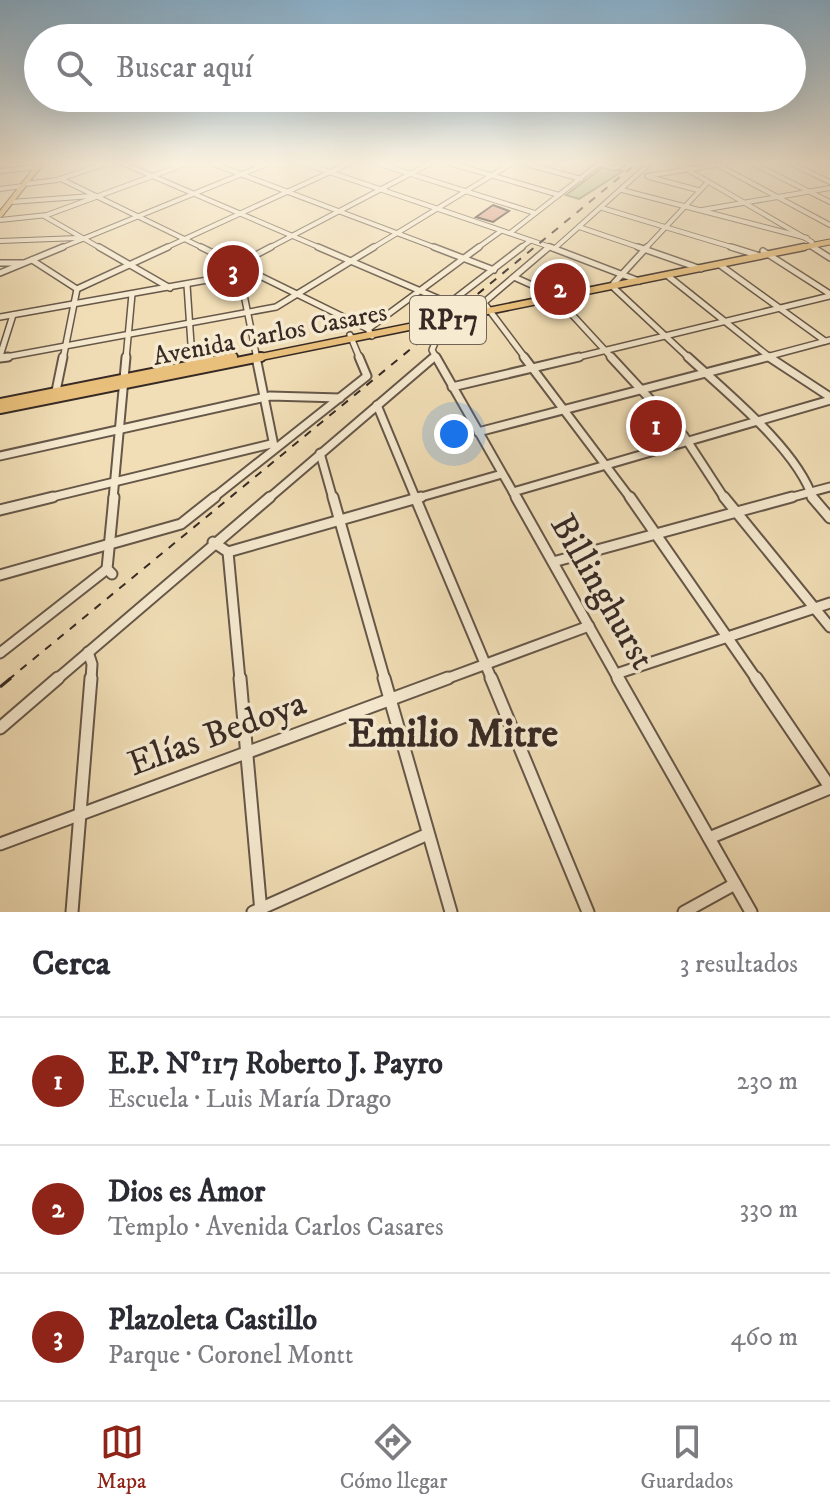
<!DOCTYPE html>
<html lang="es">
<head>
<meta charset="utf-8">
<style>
  :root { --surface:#fff; --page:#f7f7f7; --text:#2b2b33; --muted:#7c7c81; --line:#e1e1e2; --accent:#8f2418 }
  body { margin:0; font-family:"IM FELL DW Pica",serif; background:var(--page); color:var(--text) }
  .you { position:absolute; left:454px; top:434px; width:28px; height:28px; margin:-20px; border:6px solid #fff; border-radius:50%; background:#1a73e8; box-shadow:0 0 0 12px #1a73e833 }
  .badge { display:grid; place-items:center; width:52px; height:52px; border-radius:50%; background:var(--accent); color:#fff; font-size:26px; font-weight:700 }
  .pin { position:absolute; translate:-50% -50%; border:4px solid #fff; box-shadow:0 2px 8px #0006 }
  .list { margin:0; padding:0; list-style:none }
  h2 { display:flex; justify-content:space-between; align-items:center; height:104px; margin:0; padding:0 32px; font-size:34px }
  h2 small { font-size:26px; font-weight:400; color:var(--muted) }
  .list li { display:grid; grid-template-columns:52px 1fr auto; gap:24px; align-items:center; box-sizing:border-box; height:128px; padding:0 32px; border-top:2px solid var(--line) }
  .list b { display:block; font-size:30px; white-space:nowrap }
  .list p { margin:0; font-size:26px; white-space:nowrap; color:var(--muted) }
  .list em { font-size:26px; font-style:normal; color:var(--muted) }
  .icon { flex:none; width:44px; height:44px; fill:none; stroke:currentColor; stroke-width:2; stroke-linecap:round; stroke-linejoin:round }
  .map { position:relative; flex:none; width:830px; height:912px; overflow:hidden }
  .search { position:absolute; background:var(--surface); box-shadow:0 8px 32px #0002; left:24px; right:24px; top:24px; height:88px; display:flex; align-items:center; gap:20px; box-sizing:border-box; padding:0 28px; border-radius:44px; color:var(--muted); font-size:30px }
  .sheet { height:488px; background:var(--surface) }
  nav { display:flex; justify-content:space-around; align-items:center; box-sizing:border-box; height:112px; border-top:2px solid var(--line); background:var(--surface); font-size:22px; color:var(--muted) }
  nav a { display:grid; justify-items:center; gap:4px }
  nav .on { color:var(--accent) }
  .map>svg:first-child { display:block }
  .green { fill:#b8c28f; stroke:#78765a; stroke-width:2 }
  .building { fill:#d79d89; stroke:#372a25; stroke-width:2 }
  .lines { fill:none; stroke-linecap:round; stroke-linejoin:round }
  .minor-far4-casing { stroke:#665749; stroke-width:6 }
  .minor-far3-casing { stroke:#665749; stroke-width:8 }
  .minor-far2-casing { stroke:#665749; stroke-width:11 }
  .minor-far1-casing { stroke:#665749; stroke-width:13 }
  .minor-casing { stroke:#665749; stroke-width:15 }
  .major-far2-casing { stroke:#372a25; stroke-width:7 }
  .major-far1-casing { stroke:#372a25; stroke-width:9 }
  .major-casing { stroke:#372a25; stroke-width:12 }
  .minor-far4 { stroke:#f6ead0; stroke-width:4 }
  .minor-far3 { stroke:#f6ead0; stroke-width:5 }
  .minor-far2 { stroke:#f6ead0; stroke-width:7 }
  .minor-far1 { stroke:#f6ead0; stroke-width:9 }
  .minor { stroke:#f6ead0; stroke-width:11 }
  .major-far2 { stroke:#e8bf7b; stroke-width:5 }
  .major-far1 { stroke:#e8bf7b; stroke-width:6 }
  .major { stroke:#e8bf7b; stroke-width:8 }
  .rail-far1 { stroke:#372a25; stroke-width:2; stroke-dasharray:8 8; stroke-linecap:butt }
  .rail { stroke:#372a25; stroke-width:3; stroke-dasharray:22 22; stroke-linecap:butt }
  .labels { text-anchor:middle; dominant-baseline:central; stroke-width:7; stroke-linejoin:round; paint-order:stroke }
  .far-street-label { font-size:26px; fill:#372a25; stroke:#f6ead0 }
  .shield { fill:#f6ead0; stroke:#706458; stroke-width:2 }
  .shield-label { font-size:28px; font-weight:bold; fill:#372a25 }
  .near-street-label { font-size:36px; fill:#372a25; stroke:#f6ead0 }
  .near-quarter-label { font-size:40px; font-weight:bold; fill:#372a25; stroke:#f6ead0 }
</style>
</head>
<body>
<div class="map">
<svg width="830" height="912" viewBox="0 0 830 912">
  <rect width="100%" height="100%" fill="#f1deb6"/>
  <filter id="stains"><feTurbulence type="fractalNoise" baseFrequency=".0025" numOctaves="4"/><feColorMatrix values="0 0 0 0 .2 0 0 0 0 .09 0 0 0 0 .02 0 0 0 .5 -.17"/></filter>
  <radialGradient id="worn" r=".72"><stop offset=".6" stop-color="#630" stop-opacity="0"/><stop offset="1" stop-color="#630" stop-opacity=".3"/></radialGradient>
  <polygon class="green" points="603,167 623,171 579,199 566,195"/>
  <polygon class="building" points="493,205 509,211 493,222 476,217"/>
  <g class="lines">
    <defs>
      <g id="minor-far4">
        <polyline points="122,163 323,249"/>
        <polyline points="211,163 439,249"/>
        <polyline points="303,163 556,249"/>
        <polyline points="376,163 535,213"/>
        <polyline points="449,163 559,195"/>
        <polyline points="523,163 581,179"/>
        <polyline points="676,163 812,242 811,246 816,249"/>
        <polyline points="714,163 830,225"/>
        <polyline points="752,163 830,202"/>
        <polyline points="790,163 830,182"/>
        <polyline points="597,164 615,168 625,163"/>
        <polyline points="0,171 38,167"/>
        <polyline points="647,176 728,163"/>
        <polyline points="649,177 698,190"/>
        <polyline points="61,179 205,249"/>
        <polyline points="25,184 57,180 108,163"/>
        <polyline points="0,189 23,186"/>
        <polyline points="622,190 807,238"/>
        <polyline points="11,202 92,196"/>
        <polyline points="602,208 738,249"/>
        <polyline points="702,210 830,188"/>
        <polyline points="44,216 102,249"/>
        <polyline points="0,220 47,215 188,163"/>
        <polyline points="579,227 644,249"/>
        <polyline points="510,233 600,163"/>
        <polyline points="0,241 78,238"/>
        <polyline points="58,249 269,163"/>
        <polyline points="163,249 350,163"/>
        <polyline points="267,249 431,163"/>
        <polyline points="371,249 512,163"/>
        <polyline points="476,249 501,231"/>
        <polyline points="519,249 530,241"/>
        <polyline points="546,249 549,247"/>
        <polyline points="554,249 650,163"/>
        <polyline points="645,249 708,182"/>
      </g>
      <g id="minor-far3">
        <polyline points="99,247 170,288"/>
        <polyline points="201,247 368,329 372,336"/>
        <polyline points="318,247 451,304"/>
        <polyline points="434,247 494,270"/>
        <polyline points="550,247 639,281"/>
        <polyline points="638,247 701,269"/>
        <polyline points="731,247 760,256"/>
        <polyline points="813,247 830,258"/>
        <polyline points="763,251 830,294"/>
        <polyline points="32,260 77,289 63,359"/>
        <polyline points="0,263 23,263"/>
        <polyline points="720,265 825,341"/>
        <polyline points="0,273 63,247"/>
        <polyline points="240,275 257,359"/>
        <polyline points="668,276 772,359"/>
        <polyline points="514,277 554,295 613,359"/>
        <polyline points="212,278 271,247"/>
        <polyline points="614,283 647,247"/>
        <polyline points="187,285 192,359"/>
        <polyline points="613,287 690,359"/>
        <polyline points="77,289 168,247"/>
        <polyline points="484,303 526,359"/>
        <polyline points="475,310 549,247"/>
        <polyline points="0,317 252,272"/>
        <polyline points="426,321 522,247"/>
        <polyline points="368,329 479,247"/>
        <polyline points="350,335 360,359"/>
        <polyline points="0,356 13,315"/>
        <polyline points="0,358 276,307 374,247"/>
        <polyline points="126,359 132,294"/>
        <polyline points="432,359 435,356"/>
        <polyline points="437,359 432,350 437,338 475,315"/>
        <polyline points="570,359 830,296"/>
        <polyline points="759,359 830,340"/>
      </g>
      <g id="minor-far2">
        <polyline points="192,357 192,364"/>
        <polyline points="256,357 274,446"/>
        <polyline points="436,357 517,499"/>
        <polyline points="524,357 631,499"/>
        <polyline points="611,357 684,436 725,499"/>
        <path d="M688,357C726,392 798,450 813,499"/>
        <polyline points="769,357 830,397"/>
        <polyline points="0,358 8,357"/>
        <polyline points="452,387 579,357"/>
        <polyline points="56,391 63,357"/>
        <polyline points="377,405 416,499"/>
        <polyline points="478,432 767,357"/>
        <polyline points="320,453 333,499"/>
        <polyline points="0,456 270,396 340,398"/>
        <polyline points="513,492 830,400"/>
        <polyline points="44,499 271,444"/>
        <polyline points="113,499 126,357"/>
        <polyline points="212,499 367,376 359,357"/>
        <polyline points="268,499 434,357"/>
        <polyline points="414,499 502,474"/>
        <polyline points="785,499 830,487"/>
      </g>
      <g id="minor-far1">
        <polyline points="333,497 385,680"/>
        <polyline points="415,497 492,680"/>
        <polyline points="516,497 619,680"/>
        <polyline points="630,497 757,680"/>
        <polyline points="724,497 830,627"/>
        <polyline points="812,497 830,518"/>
        <polyline points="0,510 53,497"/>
        <polyline points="213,542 228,552 240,680"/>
        <polyline points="228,552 421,497"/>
        <polyline points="553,562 792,497"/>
        <polyline points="112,574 107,569 114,497"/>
        <polyline points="0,575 181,524 215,497"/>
        <polyline points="88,652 92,664 91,680"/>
        <polyline points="0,653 107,569"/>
        <polyline points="616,674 830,603"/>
        <polyline points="56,680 270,497"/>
        <polyline points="443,680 589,626"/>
      </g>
      <g id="minor">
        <polyline points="240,678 261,912"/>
        <polyline points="384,678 451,912"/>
        <polyline points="491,678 588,912"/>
        <polyline points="618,678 751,912"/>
        <polyline points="756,678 830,787"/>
        <polyline points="0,728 58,678"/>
        <polyline points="709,838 830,788"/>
        <polyline points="0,844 448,678"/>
        <polyline points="72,912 91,678"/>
        <polyline points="253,912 428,834"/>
        <polyline points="684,912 735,884"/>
      </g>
      <g id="major-far2">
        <polyline points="0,215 41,163"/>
        <polyline points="794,249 830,242"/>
      </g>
      <g id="major-far1">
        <polyline points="225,359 233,357"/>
        <polyline points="251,359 804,247"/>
      </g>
      <g id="major">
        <polyline points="0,403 233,357"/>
        <polyline points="0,409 261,357"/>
      </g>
    </defs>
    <use href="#minor-far4" class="minor-far4-casing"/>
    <use href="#minor-far3" class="minor-far3-casing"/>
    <use href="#minor-far2" class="minor-far2-casing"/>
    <use href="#minor-far1" class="minor-far1-casing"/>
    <use href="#minor" class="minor-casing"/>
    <use href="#major-far2" class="major-far2-casing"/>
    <use href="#major-far1" class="major-far1-casing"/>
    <use href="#major" class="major-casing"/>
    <use href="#minor-far4" class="minor-far4"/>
    <use href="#minor-far3" class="minor-far3"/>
    <use href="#minor-far2" class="minor-far2"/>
    <use href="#minor-far1" class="minor-far1"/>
    <use href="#minor" class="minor"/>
    <use href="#major-far2" class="major-far2"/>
    <use href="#major-far1" class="major-far1"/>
    <use href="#major" class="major"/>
    <polyline class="rail-far1" points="8,680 637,163"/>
    <polyline class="rail" points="0,687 11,678"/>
  </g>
  <linearGradient id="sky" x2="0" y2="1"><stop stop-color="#8ab6d5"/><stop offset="0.56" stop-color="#f9f0de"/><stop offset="1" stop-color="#f9f0de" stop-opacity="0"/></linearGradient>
  <rect width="830" height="291" fill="url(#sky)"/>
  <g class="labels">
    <g class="far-street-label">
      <text transform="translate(270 335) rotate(-11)">Avenida Carlos Casares</text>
    </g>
    <rect class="shield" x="410" y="296" width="76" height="48" rx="6"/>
    <g class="shield-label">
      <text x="448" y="320">RP17</text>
    </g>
    <g class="near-street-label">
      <text transform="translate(602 592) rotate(60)">Billinghurst</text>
      <text transform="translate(217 734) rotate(-20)">Elías Bedoya</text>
    </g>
    <g class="near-quarter-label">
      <text x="453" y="735">Emilio Mitre</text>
    </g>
  </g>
  <rect width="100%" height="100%" filter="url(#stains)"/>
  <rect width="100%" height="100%" fill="url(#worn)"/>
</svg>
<div class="you"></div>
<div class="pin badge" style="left:656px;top:426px">1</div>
<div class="pin badge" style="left:560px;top:289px">2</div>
<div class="pin badge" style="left:233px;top:271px">3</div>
<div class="search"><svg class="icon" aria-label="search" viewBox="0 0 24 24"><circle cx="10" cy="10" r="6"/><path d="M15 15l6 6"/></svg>Buscar aquí</div>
</div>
<section class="sheet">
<h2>Cerca<small>3 resultados</small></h2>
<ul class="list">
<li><span class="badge">1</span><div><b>E.P. Nº117 Roberto J. Payro</b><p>Escuela · Luis María Drago</p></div><em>230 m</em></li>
<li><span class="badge">2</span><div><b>Dios es Amor</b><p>Templo · Avenida Carlos Casares</p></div><em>330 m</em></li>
<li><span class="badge">3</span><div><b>Plazoleta Castillo</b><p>Parque · Coronel Montt</p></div><em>460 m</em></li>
</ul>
</section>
<nav>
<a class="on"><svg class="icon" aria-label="map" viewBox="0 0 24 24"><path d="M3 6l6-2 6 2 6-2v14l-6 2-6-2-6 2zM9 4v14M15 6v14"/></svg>Mapa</a>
<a><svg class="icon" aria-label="directions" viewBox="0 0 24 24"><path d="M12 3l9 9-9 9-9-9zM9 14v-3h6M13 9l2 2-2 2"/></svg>Cómo llegar</a>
<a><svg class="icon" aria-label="saved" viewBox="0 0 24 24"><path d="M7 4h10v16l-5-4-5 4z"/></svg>Guardados</a>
</nav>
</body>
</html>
